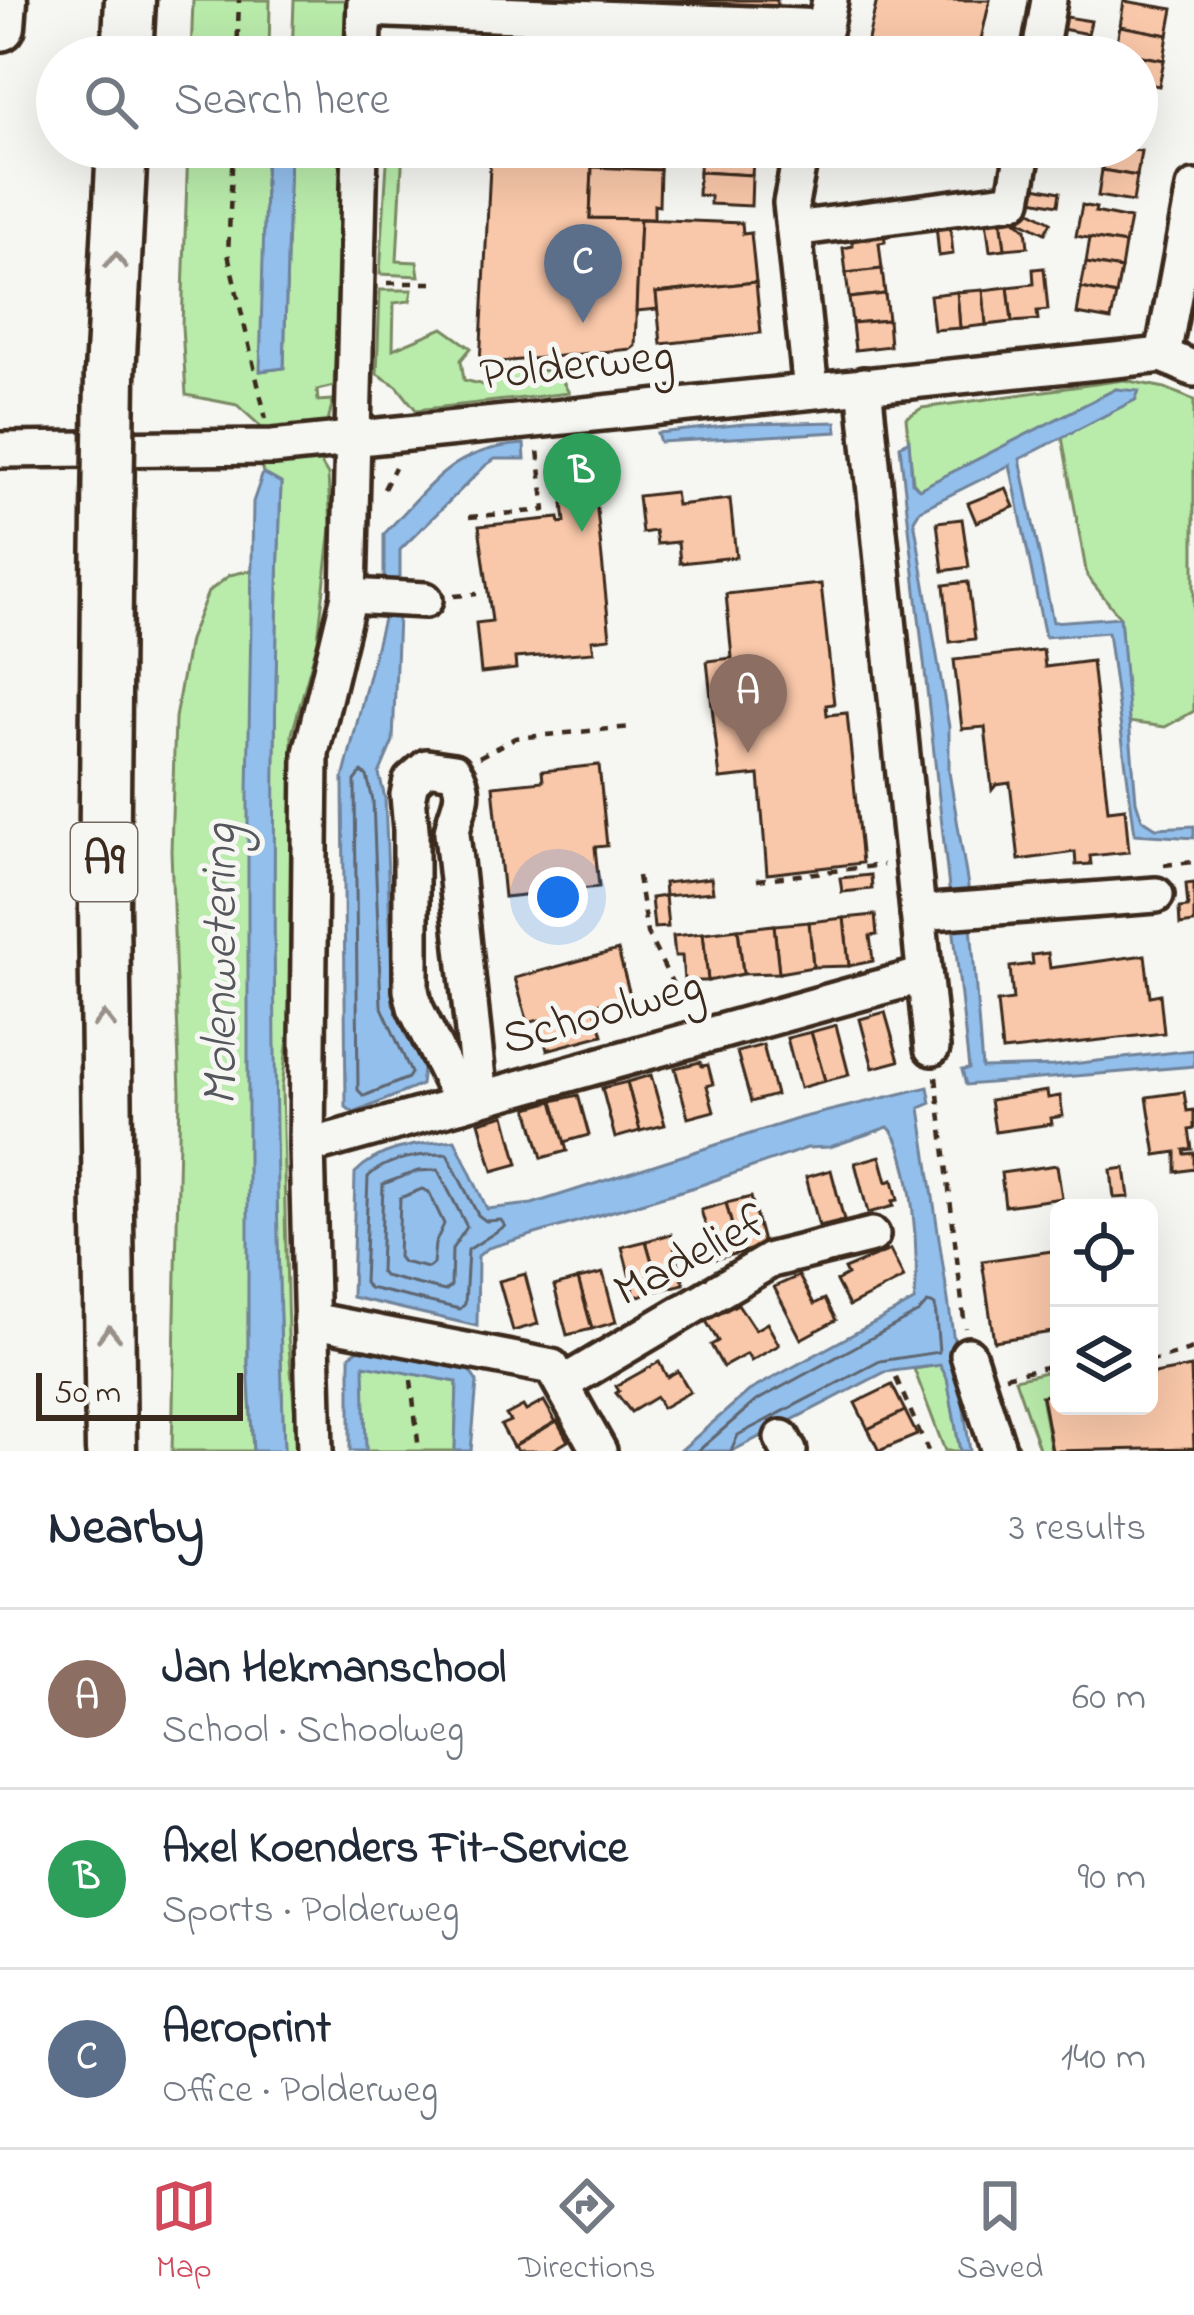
<!DOCTYPE html>
<html lang="en">
<head>
<meta charset="utf-8">
<style>
  :root { --surface:#fff; --page:#f2f2f3; --text:#1f2937; --muted:#747a83; --line:#e0e1e3; --accent:#d1495b }
  body { margin:0; font-family:"Indie Flower",sans-serif; background:var(--page); color:var(--text) }
  .controls { position:absolute; right:36px; bottom:36px; display:grid; overflow:hidden; border-radius:18px; box-shadow:0 12px 48px #0002 }
  .controls button { width:108px; height:108px; display:grid; place-items:center; padding:0; border:0; border-bottom:3px solid var(--line); background:var(--surface); color:var(--text); font:60px sans-serif }
  .scale { position:absolute; left:36px; bottom:30px; width:207px; box-sizing:border-box; padding-left:12px; border:6px solid #3b2a1e; border-top:0; font-size:33px; line-height:42px; white-space:nowrap; color:#3b2a1e; -webkit-text-stroke:9px #f6f6f2; paint-order:stroke }
  .you { position:absolute; left:558px; top:897px; width:42px; height:42px; margin:-30px; border:9px solid #fff; border-radius:50%; background:#1a73e8; box-shadow:0 0 0 18px #1a73e833 }
  .badge { display:grid; place-items:center; width:78px; height:78px; border-radius:50%; background:var(--accent); color:#fff; font-size:39px; font-weight:700 }
  .pin { position:absolute; translate:-50% -99px; filter:drop-shadow(0 3px 6px #0008) }
  .pin::after { content:''; position:absolute; top:63px; width:42px; height:36px; background:inherit; clip-path:polygon(0 0,100% 0,50% 100%) }
  .list { margin:0; padding:0; list-style:none }
  h2 { display:flex; justify-content:space-between; align-items:center; height:156px; margin:0; padding:0 48px; font-size:51px }
  h2 small { font-size:39px; font-weight:400; color:var(--muted) }
  .list li { display:grid; grid-template-columns:78px 1fr auto; gap:36px; align-items:center; box-sizing:border-box; height:180px; padding:0 48px; border-top:3px solid var(--line) }
  .list b { display:block; font-size:45px; white-space:nowrap }
  .list p { margin:0; font-size:39px; white-space:nowrap; color:var(--muted) }
  .list em { font-size:39px; font-style:normal; color:var(--muted) }
  .icon { flex:none; width:66px; height:66px; fill:none; stroke:currentColor; stroke-width:2; stroke-linecap:round; stroke-linejoin:round }
  .map { position:relative; flex:none; width:1194px; height:1451px; overflow:hidden }
  .search { position:absolute; background:var(--surface); box-shadow:0 12px 48px #0002; left:36px; right:36px; top:36px; height:132px; display:flex; align-items:center; gap:30px; box-sizing:border-box; padding:0 42px; border-radius:66px; color:var(--muted); font-size:45px }
  .sheet { height:696px; background:var(--surface) }
  nav { display:flex; justify-content:space-around; align-items:center; box-sizing:border-box; height:168px; border-top:3px solid var(--line); background:var(--surface); font-size:33px; color:var(--muted) }
  nav a { display:grid; justify-items:center; gap:6px }
  nav .on { color:var(--accent) }
  .map>svg:first-child { display:block }
  .green { fill:#b9ebab; stroke:#7a8a64; stroke-width:3 }
  .water { fill:#93bfec; stroke:#70839a; stroke-width:3 }
  .lines { fill:none; stroke-linecap:round; stroke-linejoin:round }
  .shore { stroke:#5e6670; stroke-width:3 }
  .building { fill:#f9c7a9; stroke:#3b2a1e; stroke-width:3 }
  .minor-casing { stroke:#3b2a1e; stroke-width:42 }
  .highway-casing { stroke:#3b2a1e; stroke-width:57 }
  .path { stroke:#3b2a1e; stroke-width:4.5; stroke-dasharray:9 9; stroke-linecap:butt }
  .minor { stroke:#f6f6f2; stroke-width:33 }
  .highway { stroke:#f6f6f2; stroke-width:48 }
  .highway-bridge-casing { stroke:#3b2a1e; stroke-width:57; stroke-linecap:butt }
  .highway-bridge { stroke:#f6f6f2; stroke-width:48 }
  .oneway { stroke:#989088 }
  .labels { text-anchor:middle; dominant-baseline:central; stroke-width:10; stroke-linejoin:round; paint-order:stroke }
  .shield { fill:#f6f6f2; stroke:#73675e; stroke-width:3 }
  .shield-label { font-size:45px; font-weight:bold; fill:#3b2a1e }
  .street-label { font-size:48px; fill:#3b2a1e; stroke:#f6f6f2 }
  .water-label { font-size:51px; font-style:italic; fill:#55575c; stroke:#f6f6f2 }
</style>
</head>
<body>
<div class="map">
<svg width="1194" height="1451" viewBox="0 0 1194 1451">
  <rect width="100%" height="100%" fill="#f6f6f2"/>
  <filter id="ink" filterUnits="userSpaceOnUse"><feTurbulence type="fractalNoise" baseFrequency=".00833" numOctaves="2"/><feDisplacementMap in="SourceGraphic" scale="24" xChannelSelector="R" yChannelSelector="G"/><feConvolveMatrix kernelMatrix="1 2 1 2 8 2 1 2 1" color-interpolation-filters="sRGB"/></filter>
  <g filter="url(#ink)">
    <g class="green">
      <polygon points="193,0 270,0 269,57 191,57"/>
      <polygon points="294,0 346,0 345,57 292,57"/>
      <polygon points="188,147 266,147 261,371 284,368 290,147 343,147 334,386 317,390 318,401 333,400 328,422 313,429 267,432 237,405 186,395 182,326"/>
      <polygon points="388,147 403,147 397,261 417,262 419,276 380,274"/>
      <polygon points="380,290 412,290 410,301 394,303 393,349 443,328 471,348 461,360 464,380 488,386 506,369 557,371 569,393 416,410 397,386 377,374"/>
      <polygon points="1124,380 1165,388 1194,400 1194,711 1165,727 1128,722 1120,617 1087,576 1062,437 1135,400 1116,389 919,489 913,482 906,418 922,408"/>
      <path d="M300,457L320,462L328,475L331,528L318,640L292,734L291,1013L282,1087L288,1335L298,1451H284C272,1128 270,806 281,483L263,473L260,460Z"/>
      <polygon points="252,570 248,1363 253,1451 172,1451 180,1092 171,851 175,718 189,640 208,592 230,575"/>
      <polygon points="363,1364 457,1382 455,1451 366,1451"/>
      <polygon points="941,1365 947,1378 960,1451 945,1451 914,1369"/>
      <polygon points="1059,1369 1059,1392 1041,1396 1051,1451 1040,1451 1015,1379"/>
    </g>
    <g class="water">
      <polygon points="266,147 290,147 284,368 260,371"/>
      <polygon points="1116,389 1139,391 1135,400 1020,459 1053,622 1120,617 1136,801 1142,819 1156,828 1194,826 1194,838 1135,834 1108,632 1045,637 1010,465 920,510 914,520 949,727 949,772 968,886 982,1068 1054,1066 1194,1050 1194,1066 966,1085 962,1070 969,1069 900,446 909,440 912,482 919,489"/>
      <polygon points="836,422 837,432 660,442 657,433 744,424"/>
      <path d="M524,444L525,459H495L486,465L400,550V585H384V534C433,484 450,449 524,444Z"/>
      <path d="M263,473L281,483C270,806 273,1128 284,1451H253L248,1363V793L253,502Z"/>
      <polygon points="384,615 398,616 393,741 379,774 385,798 393,1004 423,1069 421,1085 354,1113 346,1107 343,779"/>
      <path d="M928,1087L931,1103L920,1108L970,1451H960L947,1378L940,1365L885,1372L732,1451H680L749,1391L914,1301C921,1268 912,1147 888,1127L830,1147L807,1148L698,1186L488,1248L478,1256L477,1326L352,1297L355,1173C381,1146 419,1144 455,1140L487,1209L532,1204L800,1118Z"/>
      <polygon points="361,1348 469,1370 477,1382 471,1451 455,1451 457,1382 364,1365 366,1451 350,1451 350,1355"/>
    </g>
    <g class="lines">
      <g class="shore">
        <polygon points="362,772 367,776 373,801 381,1005 411,1073 408,1078 364,1096 358,1090 355,781"/>
        <path d="M447,1154L478,1215L486,1221L501,1220L505,1226L468,1250L465,1304L460,1309L369,1288L364,1283L368,1177C386,1158 423,1154 447,1154Z"/>
        <polygon points="438,1170 467,1227 452,1249 451,1286 445,1291 384,1276 380,1271 383,1184 418,1171"/>
        <polygon points="422,1189 429,1192 444,1224 435,1244 433,1264 428,1268 402,1262 398,1257 400,1198"/>
        <polyline points="698,1451 756,1401 919,1312 927,1303 935,1305 939,1352 880,1361 738,1435 731,1451"/>
      </g>
    </g>
    <g class="building">
      <polygon points="496,0 777,0 777,13"/>
      <polygon points="877,0 990,0 977,57 864,57"/>
      <polygon points="1124,1 1173,9 1168,35 1120,26"/>
      <polygon points="1060,16 1091,21 1088,34 1057,28"/>
      <polygon points="1120,26 1168,35 1164,60 1115,51"/>
      <polygon points="496,28 764,38 763,57 495,57"/>
      <polygon points="1129,54 1164,60 1159,86 1137,82 1137,57 1128,57"/>
      <polygon points="491,147 593,147 590,218 640,219 635,346 631,349 480,364"/>
      <polygon points="593,147 661,147 660,170 592,167"/>
      <polygon points="700,147 754,147 752,175 699,172"/>
      <polygon points="844,147 957,147 956,152 841,159"/>
      <polygon points="1106,147 1141,151 1137,176 1102,170"/>
      <polygon points="592,167 660,170 659,206 654,205 654,219 590,218"/>
      <polygon points="1102,170 1137,176 1133,202 1098,196"/>
      <polygon points="699,172 752,175 751,206 710,204 710,196 698,195"/>
      <polygon points="1030,186 1060,192 1058,205 1027,199"/>
      <polygon points="1082,205 1096,208 1095,212 1130,219 1125,244 1076,236"/>
      <polygon points="1024,207 1051,222 1045,233 1017,219"/>
      <polygon points="1012,217 1026,229 1028,247 1005,249 1001,218"/>
      <polygon points="1001,218 1005,249 990,251 986,220"/>
      <polygon points="640,219 742,223 743,234 751,233 756,282 656,293 658,309 636,311"/>
      <polygon points="950,224 953,254 939,256 936,225"/>
      <polygon points="884,229 885,242 879,243 882,269 846,273 843,248 853,246 852,233"/>
      <polygon points="1090,238 1125,244 1121,269 1086,263"/>
      <polygon points="1086,263 1121,269 1116,295 1081,288"/>
      <polygon points="1044,268 1048,310 1037,311 1038,320 1012,322 1008,287 1034,284 1033,269"/>
      <polygon points="882,269 885,294 849,298 846,273"/>
      <polygon points="756,282 761,333 661,344 656,293"/>
      <polygon points="1008,287 1012,322 986,325 983,290"/>
      <polygon points="1081,288 1116,295 1111,320 1077,314"/>
      <polygon points="983,290 986,325 960,328 957,292"/>
      <polygon points="957,292 960,328 934,330 930,295"/>
      <polygon points="885,294 888,320 852,323 849,298"/>
      <polygon points="888,320 890,346 855,350 852,323"/>
      <polygon points="1006,488 1014,507 976,522 968,503"/>
      <polygon points="675,492 677,505 730,499 736,557 680,563 678,542 657,544 655,531 642,533 638,496"/>
      <polygon points="596,500 610,638 592,640 594,652 515,658 516,669 481,673 476,623 492,621 479,526 559,518 560,523 565,522 563,503"/>
      <polygon points="962,519 969,567 943,571 937,522"/>
      <polygon points="968,582 975,639 950,642 944,585"/>
      <polygon points="821,584 834,704 826,705 827,715 847,713 862,863 767,874 759,775 720,779 707,661 732,658 726,594"/>
      <polygon points="1043,650 1045,667 1092,661 1108,810 1125,808 1129,852 1090,856 1091,864 1076,865 1075,852 1019,860 1010,783 996,785 992,790 985,727 962,729 954,660"/>
      <polygon points="599,765 607,846 595,847 599,887 504,897 493,786 543,781 542,771"/>
      <polygon points="871,875 872,889 842,892 840,878"/>
      <polygon points="711,878 713,892 665,896 664,883"/>
      <polygon points="1194,883 1194,923 1180,925 1179,908 1188,907 1186,884"/>
      <polygon points="665,896 668,927 654,928 651,898"/>
      <polygon points="875,915 877,935 870,936 873,961 849,966 844,918"/>
      <polygon points="844,918 849,966 813,967 809,922"/>
      <polygon points="809,922 813,967 779,973 774,925"/>
      <polygon points="774,925 779,973 743,974 738,929"/>
      <polygon points="738,929 743,974 708,981 703,933"/>
      <polygon points="703,933 708,981 684,981 682,956 675,956 673,936"/>
      <polygon points="618,950 630,995 594,1005 603,1035 547,1050 539,1020 528,1023 515,978"/>
      <polygon points="1048,953 1050,968 1145,955 1150,996 1160,994 1164,1033 1002,1051 997,1002 1013,1000 1010,967 1033,964 1032,955"/>
      <polygon points="885,1012 899,1061 873,1068 860,1019"/>
      <polygon points="836,1025 849,1075 825,1081 811,1032"/>
      <polygon points="811,1032 825,1081 800,1088 787,1038"/>
      <polygon points="763,1045 776,1095 751,1102 737,1052"/>
      <polygon points="700,1062 702,1066 708,1065 713,1084 707,1086 714,1111 688,1118 675,1068"/>
      <polygon points="651,1075 665,1125 640,1131 627,1082"/>
      <polygon points="627,1082 640,1131 615,1138 602,1088"/>
      <polygon points="1047,1091 1048,1098 1060,1096 1063,1116 1051,1118 1052,1124 995,1132 990,1100"/>
      <polygon points="1184,1092 1187,1111 1194,1110 1194,1129 1189,1130 1192,1149 1184,1150 1185,1154 1194,1153 1194,1169 1176,1172 1176,1152 1156,1155 1147,1097"/>
      <polygon points="578,1095 589,1135 564,1142 553,1101"/>
      <polygon points="553,1101 567,1151 542,1158 528,1108"/>
      <polygon points="505,1115 518,1164 493,1171 479,1122"/>
      <polygon points="880,1156 887,1182 893,1180 898,1200 892,1201 894,1206 868,1213 855,1163"/>
      <polygon points="1057,1165 1062,1198 1005,1206 1001,1173"/>
      <polygon points="1125,1168 1129,1197 1114,1198 1111,1170"/>
      <polygon points="831,1170 844,1220 819,1226 806,1177"/>
      <polygon points="751,1197 764,1246 739,1253 726,1203"/>
      <polygon points="726,1203 739,1253 715,1259 701,1210"/>
      <polygon points="671,1234 684,1284 660,1290 646,1241"/>
      <polygon points="646,1241 660,1290 635,1297 622,1247"/>
      <polygon points="890,1250 904,1278 849,1306 836,1281 847,1275 844,1269"/>
      <polygon points="1059,1250 1059,1331 994,1341 982,1261"/>
      <polygon points="603,1273 616,1322 592,1329 578,1279"/>
      <polygon points="525,1274 538,1324 513,1331 499,1281"/>
      <polygon points="799,1276 814,1304 825,1299 836,1320 801,1339 774,1287"/>
      <polygon points="578,1279 592,1329 567,1335 554,1286"/>
      <polygon points="738,1304 755,1330 767,1323 779,1345 751,1361 747,1354 723,1367 711,1345 718,1341 706,1321"/>
      <polygon points="659,1362 667,1377 678,1371 690,1392 662,1408 656,1397 631,1412 616,1393 619,1391 616,1386"/>
      <polygon points="1191,1367 1194,1448 1052,1451 1042,1396 1059,1393 1059,1406 1149,1406 1149,1375"/>
      <polygon points="892,1385 905,1411 868,1429 855,1403"/>
      <polygon points="544,1401 556,1422 513,1447 501,1425 510,1421 506,1415 523,1406 526,1411"/>
      <polygon points="905,1411 917,1435 879,1451 868,1429"/>
      <polygon points="557,1421 568,1441 551,1451 517,1451 514,1446"/>
    </g>
    <g class="lines">
      <defs>
        <g id="minor">
          <polyline points="365,9 825,27"/>
          <polyline points="363,57 365,0"/>
          <polyline points="819,57 830,0"/>
          <polyline points="1039,57 1049,0"/>
          <polyline points="802,147 791,203 811,391"/>
          <polyline points="794,229 1014,200 1024,147"/>
          <polyline points="1163,355 1194,188"/>
          <polyline points="1163,355 1194,369"/>
          <polyline points="864,385 932,1048"/>
          <polyline points="0,450 273,447 1163,355"/>
          <polyline points="349,596 425,600"/>
          <polyline points="918,913 1156,895"/>
          <path d="M462,1104L415,1007L411,990V829L408,795L411,781L427,767L454,771C471,797 455,807 452,833L480,1098"/>
          <polyline points="307,1147 924,975"/>
          <polyline points="311,1320 552,1367 599,1451"/>
          <polyline points="968,1355 999,1451"/>
          <polyline points="562,1384 771,1260 872,1235"/>
          <polyline points="782,1438 789,1451"/>
          <polyline points="315,1451 307,1147 311,753 349,596 360,147"/>
        </g>
        <g id="highway">
          <polyline points="0,26 2,0"/>
          <polyline points="127,57 130,0"/>
          <polyline points="110,375 122,147"/>
          <polyline points="107,587 104,908 111,1451"/>
        </g>
      </defs>
      <use href="#minor" class="minor-casing"/>
      <use href="#highway" class="highway-casing"/>
      <g class="path">
        <polyline points="237,57 239,0"/>
        <polyline points="233,147 228,254 266,419"/>
        <polyline points="387,283 436,283"/>
        <polyline points="384,489 395,467"/>
        <polyline points="469,517 545,510 538,450"/>
        <polyline points="454,596 477,594"/>
        <polyline points="479,757 515,738 631,727"/>
        <polyline points="1164,865 1194,862"/>
        <polyline points="638,876 647,933 686,1010"/>
        <polyline points="757,880 883,865"/>
        <polyline points="936,1077 965,1328"/>
        <polyline points="1149,1362 1193,1349 1194,1356"/>
        <polyline points="1005,1376 1059,1364"/>
        <polyline points="896,1378 928,1451"/>
        <polyline points="411,1380 419,1451"/>
      </g>
      <use href="#minor" class="minor"/>
      <use href="#highway" class="highway"/>
      <defs>
        <polyline id="highway-bridge" points="107,587 110,375"/>
      </defs>
      <use href="#highway-bridge" class="highway-bridge-casing"/>
      <use href="#highway-bridge" class="highway-bridge"/>
    </g>
    <defs><path id="oneway-chevron" d="M-2-3.5L2.5 0L-2 3.5" fill="none" stroke-width="1.6" stroke-linecap="round" stroke-linejoin="round" transform="scale(3)"/></defs>
    <g class="oneway">
      <use href="#oneway-chevron" transform="translate(116 261) rotate(-87)"/>
      <use href="#oneway-chevron" transform="translate(104 1020) rotate(-90)"/>
      <use href="#oneway-chevron" transform="translate(109 1334) rotate(-91)"/>
    </g>
  </g>
  <g class="labels">
    <rect class="shield" x="71" y="823" width="66" height="78" rx="9"/>
    <g class="shield-label">
      <text x="104" y="862">A9</text>
    </g>
    <g class="street-label">
      <text transform="translate(577 367) rotate(-6)">Polderweg</text>
      <text transform="translate(603 1014) rotate(-16)">Schoolweg</text>
      <text transform="translate(691 1258) rotate(-28)">Madelief</text>
    </g>
    <g class="water-label">
      <text transform="translate(222 965) rotate(-90)">Molenwetering</text>
    </g>
  </g>
</svg>
<div class="controls">
<button><svg class="icon" aria-label="locate" viewBox="0 0 24 24"><circle cx="12" cy="12" r="6"/><path d="M12 2v4M12 18v4M2 12h4M18 12h4"/></svg></button>
<button><svg class="icon" aria-label="layers" viewBox="0 0 24 24"><path d="M12 4l9 5-9 5-9-5zM3 14l9 5 9-5"/></svg></button>
</div>
<div class="scale">50 m</div>
<div class="you"></div>
<div class="pin badge" style="left:748px;top:753px;background:#8d6e63">A</div>
<div class="pin badge" style="left:582px;top:532px;background:#2e9e5b">B</div>
<div class="pin badge" style="left:583px;top:323px;background:#5c6f8a">C</div>
<div class="search"><svg class="icon" aria-label="search" viewBox="0 0 24 24"><circle cx="10" cy="10" r="6"/><path d="M15 15l6 6"/></svg>Search here</div>
</div>
<section class="sheet">
<h2>Nearby<small>3 results</small></h2>
<ul class="list">
<li><span class="badge" style="background:#8d6e63">A</span><div><b>Jan Hekmanschool</b><p>School · Schoolweg</p></div><em>60 m</em></li>
<li><span class="badge" style="background:#2e9e5b">B</span><div><b>Axel Koenders Fit-Service</b><p>Sports · Polderweg</p></div><em>90 m</em></li>
<li><span class="badge" style="background:#5c6f8a">C</span><div><b>Aeroprint</b><p>Office · Polderweg</p></div><em>140 m</em></li>
</ul>
</section>
<nav>
<a class="on"><svg class="icon" aria-label="map" viewBox="0 0 24 24"><path d="M3 6l6-2 6 2 6-2v14l-6 2-6-2-6 2zM9 4v14M15 6v14"/></svg>Map</a>
<a><svg class="icon" aria-label="directions" viewBox="0 0 24 24"><path d="M12 3l9 9-9 9-9-9zM9 14v-3h6M13 9l2 2-2 2"/></svg>Directions</a>
<a><svg class="icon" aria-label="saved" viewBox="0 0 24 24"><path d="M7 4h10v16l-5-4-5 4z"/></svg>Saved</a>
</nav>
</body>
</html>
